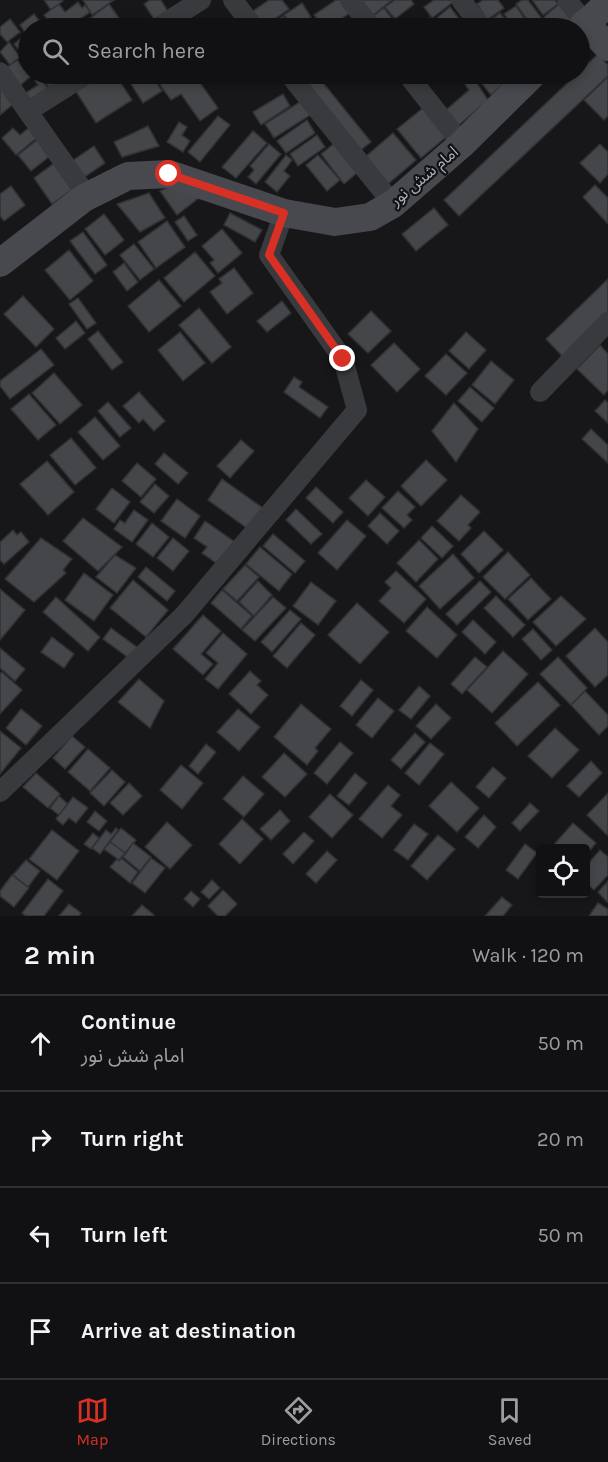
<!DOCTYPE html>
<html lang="en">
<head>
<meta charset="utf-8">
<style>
  :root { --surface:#111113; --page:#1e1f21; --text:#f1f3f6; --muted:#9c9da0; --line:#303133; --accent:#d93025 }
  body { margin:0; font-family:Karla,"Noto Sans Arabic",sans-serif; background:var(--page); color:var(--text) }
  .controls { position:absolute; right:18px; bottom:18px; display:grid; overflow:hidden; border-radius:6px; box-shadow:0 3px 9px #0003 }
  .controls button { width:54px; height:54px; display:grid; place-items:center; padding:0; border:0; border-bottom:2px solid var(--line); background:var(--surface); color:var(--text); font:30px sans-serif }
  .stop { position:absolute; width:18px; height:18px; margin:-14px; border:4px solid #d93025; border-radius:50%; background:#fff }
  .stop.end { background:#d93025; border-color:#fff; box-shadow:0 2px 6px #0008 }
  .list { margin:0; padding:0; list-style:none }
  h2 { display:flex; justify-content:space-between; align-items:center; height:78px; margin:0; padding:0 24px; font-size:26px }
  h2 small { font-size:20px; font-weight:400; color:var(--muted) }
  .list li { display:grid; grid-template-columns:39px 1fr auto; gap:18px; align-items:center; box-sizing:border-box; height:96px; padding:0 24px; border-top:2px solid var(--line) }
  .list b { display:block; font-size:22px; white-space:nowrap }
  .list p { margin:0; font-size:20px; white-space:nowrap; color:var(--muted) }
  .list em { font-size:20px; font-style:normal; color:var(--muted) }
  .icon { flex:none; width:33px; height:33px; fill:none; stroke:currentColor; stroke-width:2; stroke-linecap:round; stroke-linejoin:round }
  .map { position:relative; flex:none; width:608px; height:916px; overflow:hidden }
  .search { position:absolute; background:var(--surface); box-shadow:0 3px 9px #0003; left:18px; right:18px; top:18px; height:66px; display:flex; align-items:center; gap:15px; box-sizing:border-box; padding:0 21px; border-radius:33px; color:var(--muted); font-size:22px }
  .sheet { height:462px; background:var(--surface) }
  nav { display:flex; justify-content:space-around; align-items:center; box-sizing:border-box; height:84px; border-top:2px solid var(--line); background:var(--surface); font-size:16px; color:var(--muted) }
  nav a { display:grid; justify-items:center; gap:3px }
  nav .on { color:var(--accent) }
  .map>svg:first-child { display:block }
  .building { fill:#444649; stroke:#313235; stroke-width:1.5 }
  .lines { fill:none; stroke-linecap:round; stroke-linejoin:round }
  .street { stroke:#383a3e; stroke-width:20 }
  .secondary { stroke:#47494e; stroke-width:28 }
  .route { stroke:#d93025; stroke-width:8 }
  .labels { text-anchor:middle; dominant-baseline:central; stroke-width:4.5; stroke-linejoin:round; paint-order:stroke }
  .street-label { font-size:16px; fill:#aab0b8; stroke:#121214 }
</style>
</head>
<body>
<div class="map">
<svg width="608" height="916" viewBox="0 0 608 916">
  <rect width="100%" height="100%" fill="#171719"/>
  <g class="building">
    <polygon points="44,0 62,0 63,1 51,10"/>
    <polygon points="83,0 114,0 92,15"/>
    <polygon points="150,0 161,0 169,13 156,22 144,4"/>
    <polygon points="269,0 282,0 289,9 262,28 250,13"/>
    <polygon points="336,0 347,0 354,10 328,28 324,28 314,15"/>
    <polygon points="364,0 392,0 372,16 361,2"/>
    <polygon points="395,0 411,0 414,4 395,19 385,7"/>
    <polygon points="434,0 456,0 432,18 424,7"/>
    <polygon points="483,0 498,0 504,8 487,20 477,4"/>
    <polygon points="522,0 528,0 549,28 533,28 516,4"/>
    <polygon points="532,0 555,0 558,4 543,15"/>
    <polygon points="78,2 82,8 85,5 90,12 67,28 54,28 44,15 59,4 65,12"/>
    <polygon points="302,3 311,17 294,28 284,15"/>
    <polygon points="109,4 126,28 94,28 88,20"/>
    <polygon points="559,4 575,23 568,28 553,28 544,17"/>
    <polygon points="516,6 531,28 514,28 504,14"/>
    <polygon points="450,7 461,21 452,28 441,28 434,20"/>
    <polygon points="384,8 393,20 381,28 372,17"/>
    <polygon points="500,13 509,24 503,28 493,28 488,22"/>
    <polygon points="34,14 44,27 28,28 28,37 20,25"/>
    <polygon points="283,16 291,28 265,28"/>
    <polygon points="429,18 437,28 415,28"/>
    <polygon points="10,19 20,32 7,42 0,34 0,27"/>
    <polygon points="24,36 28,42 28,59 26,60 14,44"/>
    <polygon points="9,42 20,57 10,65 0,52"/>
    <polygon points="598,54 608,65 608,76 459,216 444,200"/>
    <polygon points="17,60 30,77 17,88 3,70"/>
    <polygon points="45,74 58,74 66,83 53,93 41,77"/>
    <polygon points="101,74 115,74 132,100 96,123 75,90"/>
    <polygon points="122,74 142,74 127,83"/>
    <polygon points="146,74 151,74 162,91 143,103 131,84"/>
    <polygon points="176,74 194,74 218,108 200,121 181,94 171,100 160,85"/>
    <polygon points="295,74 316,74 371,142 357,153"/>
    <polygon points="458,74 471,74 488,100 459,125 446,110 469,90"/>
    <polygon points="474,74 506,74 510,78 491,95"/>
    <polygon points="40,77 51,93 31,106 24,94 38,85 35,81"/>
    <polygon points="608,77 608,116 604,120 584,100"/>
    <polygon points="0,85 17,101 0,115"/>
    <polygon points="283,94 290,106 261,125 253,112"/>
    <polygon points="303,100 312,114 274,138 265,124"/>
    <polygon points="423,108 446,137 421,158 397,129"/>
    <polygon points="218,116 230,125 200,162 188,152"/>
    <polygon points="307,120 315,133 286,153 277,141"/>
    <polygon points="179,122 187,127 182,135 190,141 183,152 167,142"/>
    <polygon points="31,126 39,136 16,155 2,138 13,128 20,135"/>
    <polygon points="148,126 159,146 122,157 114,142"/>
    <polygon points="253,131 267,143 236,178 222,167"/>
    <polygon points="393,133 416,160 388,184 365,157"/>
    <polygon points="317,135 325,147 298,166 290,154"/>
    <polygon points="42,136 55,152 31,171 18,155"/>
    <polygon points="336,142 359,171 344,184 321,154"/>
    <polygon points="269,144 281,154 256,184 248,177 254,170 250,166"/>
    <polygon points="600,144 608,152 608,174 600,183 580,163"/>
    <polygon points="94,146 105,163 83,178 72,161"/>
    <polygon points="286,155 292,160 284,171 290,176 277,192 265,182"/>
    <polygon points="318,155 340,180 327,191 306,165"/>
    <polygon points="60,159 79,185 52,204 34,178"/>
    <polygon points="595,185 608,198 608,224 583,197"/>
    <polygon points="11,186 25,205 4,221 0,216 0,194"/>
    <polygon points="169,187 200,197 177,215 160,191"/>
    <polygon points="149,193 165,218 140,232 117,204"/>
    <polygon points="434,208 448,225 416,251 402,234"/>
    <polygon points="230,213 262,230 255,242 224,225"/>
    <polygon points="104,214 124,240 105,255 85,229"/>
    <polygon points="184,216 197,235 188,241 175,222"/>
    <polygon points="167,221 185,247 156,268 138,242"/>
    <polygon points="222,229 242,253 218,273 210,263 214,260 202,246"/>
    <polygon points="83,232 107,265 95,274 70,241"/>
    <polygon points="134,244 154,269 140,280 120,255"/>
    <polygon points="69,250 93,281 70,300 45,270"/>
    <polygon points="195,252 215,276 184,302 164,278"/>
    <polygon points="124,263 138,282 127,291 113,272"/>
    <polygon points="234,268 253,293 227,314 210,292 222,283 219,279"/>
    <polygon points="608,279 608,313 563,357 546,339"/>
    <polygon points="159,280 181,306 149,332 128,306"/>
    <polygon points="23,296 54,329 36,347 4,314"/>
    <polygon points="78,298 96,323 87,329 69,304"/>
    <polygon points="282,301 291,313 267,332 257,321"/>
    <polygon points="199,308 231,347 212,363 179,325"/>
    <polygon points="371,311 391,331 368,353 348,334"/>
    <polygon points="76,321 85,333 65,349 56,338"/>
    <polygon points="98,331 123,362 112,370 88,339"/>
    <polygon points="180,332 205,363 183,381 158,350"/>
    <polygon points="466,332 486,350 469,369 449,351"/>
    <polygon points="394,343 420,369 397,392 371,365"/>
    <polygon points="600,345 608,354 608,390 604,395 577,369"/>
    <polygon points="41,349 54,365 10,399 0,386 0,381"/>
    <polygon points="446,354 467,373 446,395 425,376"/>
    <polygon points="491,361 514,380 495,404 472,385"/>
    <polygon points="54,373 82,405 60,424 32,393"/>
    <polygon points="294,377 302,382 299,387 328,407 320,418 284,392"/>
    <polygon points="470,387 494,408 482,422 458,401"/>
    <polygon points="139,392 165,421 154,431 143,419 139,423 123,406"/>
    <polygon points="29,394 56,425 38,440 11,409"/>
    <polygon points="605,400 608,403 608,423 595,411"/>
    <polygon points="108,402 131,428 120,437 98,411"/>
    <polygon points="454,403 478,429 456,462 432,431"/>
    <polygon points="95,417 120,446 103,460 78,432"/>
    <polygon points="591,429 608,445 608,463 582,439"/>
    <polygon points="71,438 96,468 75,485 50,455"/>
    <polygon points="241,440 254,451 230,478 217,466"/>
    <polygon points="164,453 188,473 178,484 155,464"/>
    <polygon points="426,460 447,480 421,506 401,486"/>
    <polygon points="47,461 74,492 48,515 20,484"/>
    <polygon points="137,463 156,479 141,497 122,481"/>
    <polygon points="222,479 263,508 248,529 208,500"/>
    <polygon points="366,480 385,497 368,516 349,498"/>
    <polygon points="155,484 169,496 154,513 140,502"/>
    <polygon points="316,487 343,512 333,523 306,498"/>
    <polygon points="112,488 130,502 114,523 96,509"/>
    <polygon points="398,491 415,507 407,515 412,520 404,528 382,508"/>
    <polygon points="461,495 480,512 468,525 471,528 459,541 437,521"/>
    <polygon points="177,499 200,516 185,538 161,521"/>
    <polygon points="296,509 322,534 311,544 286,520"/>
    <polygon points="134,510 148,520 132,542 114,529 120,520 125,523"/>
    <polygon points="380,513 399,531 387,544 368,526"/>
    <polygon points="83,518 122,547 98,571 63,541"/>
    <polygon points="347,520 366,536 337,570 318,553"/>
    <polygon points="205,521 235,542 219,565 202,553 207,547 194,538"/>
    <polygon points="152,523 169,537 153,557 136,544"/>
    <polygon points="432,526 453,546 442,558 421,538"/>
    <polygon points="13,530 17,535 21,532 29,542 4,564 0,560 0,542"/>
    <polygon points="484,531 503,550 479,573 461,554"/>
    <polygon points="273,534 305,561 295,573 263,546"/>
    <polygon points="41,538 72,559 63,570 66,573 34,602 5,579"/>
    <polygon points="173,538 189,551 173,571 157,558"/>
    <polygon points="419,540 438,559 416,582 397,563"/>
    <polygon points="260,547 292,574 279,591 246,564"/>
    <polygon points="508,552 530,575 505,599 483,577"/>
    <polygon points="453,554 474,578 440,609 419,586"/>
    <polygon points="115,555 136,568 117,593 96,577"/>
    <polygon points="245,565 259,577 237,601 223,589"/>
    <polygon points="146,567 175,591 167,601 138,577"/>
    <polygon points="396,571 426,599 404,623 379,601 391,588 385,582"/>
    <polygon points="84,573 113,595 94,621 65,600"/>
    <polygon points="531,578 551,599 528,620 508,599"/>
    <polygon points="133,580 168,610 146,637 110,608"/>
    <polygon points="258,581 272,595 254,616 239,602"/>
    <polygon points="480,581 491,592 457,625 446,614"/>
    <polygon points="311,582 336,601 318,625 293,606"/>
    <polygon points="0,589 25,610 0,640"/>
    <polygon points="222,590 252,616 241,629 211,603"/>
    <polygon points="496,596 525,625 513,637 484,608"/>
    <polygon points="561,596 586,619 556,646 533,622"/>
    <polygon points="56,597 100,637 88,651 43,612"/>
    <polygon points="273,597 286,608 255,641 242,630"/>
    <polygon points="357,603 389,632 360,664 328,635"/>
    <polygon points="427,607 457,635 437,658 406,631"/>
    <polygon points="290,610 301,619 272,652 261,642"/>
    <polygon points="203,615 221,631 201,654 213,664 203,675 173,649"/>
    <polygon points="473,620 496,642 485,654 462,632"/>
    <polygon points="301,623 315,635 287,668 273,656"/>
    <polygon points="111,628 138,648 130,659 103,639"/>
    <polygon points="595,628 608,642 608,675 595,687 566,656"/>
    <polygon points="533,629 552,650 541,660 522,639"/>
    <polygon points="223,633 247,654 218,689 205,679 218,663 206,653"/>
    <polygon points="52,637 74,654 64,668 41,652"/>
    <polygon points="0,648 25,669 15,681 0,668"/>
    <polygon points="503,651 528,674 492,713 467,690"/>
    <polygon points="475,657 487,667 462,694 451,684"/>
    <polygon points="558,657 587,688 571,705 540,674"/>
    <polygon points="250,671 261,681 257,685 268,695 251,714 229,694"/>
    <polygon points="2,672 22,690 0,714 0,674"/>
    <polygon points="139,679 164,701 150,728 118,702"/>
    <polygon points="361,680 373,690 352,716 340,706"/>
    <polygon points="538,682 560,705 517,746 495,723"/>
    <polygon points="419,686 430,696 411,719 399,710"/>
    <polygon points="585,691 608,715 608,726 599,735 571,705"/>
    <polygon points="378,698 394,711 372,738 356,725"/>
    <polygon points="301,704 331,729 315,748 318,751 307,765 274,737"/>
    <polygon points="436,704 451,718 431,739 416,726"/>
    <polygon points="21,709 42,726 26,745 6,728"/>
    <polygon points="238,709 260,727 239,751 217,732"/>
    <polygon points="555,728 579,750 552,778 528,756"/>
    <polygon points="0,731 21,748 0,774"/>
    <polygon points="415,733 425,742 401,769 391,760"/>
    <polygon points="72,736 85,747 65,769 53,758"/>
    <polygon points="340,742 353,753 327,784 314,773"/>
    <polygon points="430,743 444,754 419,785 405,773"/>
    <polygon points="206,744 216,752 198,774 189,766"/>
    <polygon points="88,749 110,768 90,791 68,772"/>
    <polygon points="284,753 307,774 285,797 262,777"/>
    <polygon points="591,761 602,773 579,797 567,786"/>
    <polygon points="181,765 203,783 182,809 160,790"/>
    <polygon points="493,767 506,778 489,798 476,787"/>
    <polygon points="112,770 125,782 104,806 90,793"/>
    <polygon points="36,773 60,794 48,808 23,787"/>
    <polygon points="355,773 367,783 349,805 337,796"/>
    <polygon points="243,776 264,794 244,817 223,799"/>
    <polygon points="451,782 479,808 457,832 429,806"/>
    <polygon points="129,783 142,796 123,815 110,803"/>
    <polygon points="388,785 400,795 391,806 402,815 382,838 359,819"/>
    <polygon points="608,793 608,834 607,835 587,815"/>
    <polygon points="330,794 353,815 332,838 309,817"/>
    <polygon points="59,796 68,804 59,815 50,808"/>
    <polygon points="73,797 88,808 76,823 69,818 63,825 56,819"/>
    <polygon points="530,803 539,811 520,831 512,823"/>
    <polygon points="280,810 290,821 271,840 260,829"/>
    <polygon points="95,811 107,821 99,831 87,822"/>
    <polygon points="484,815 496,827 478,848 465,837"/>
    <polygon points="242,819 263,839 240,864 219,844"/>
    <polygon points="167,822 192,845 170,869 145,847"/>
    <polygon points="573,823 596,843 586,855 586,848 551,848"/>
    <polygon points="414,824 428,834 408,860 394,850"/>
    <polygon points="116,828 118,830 100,854 92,848 106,830 111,834"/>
    <polygon points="121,828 136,840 125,853 110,842"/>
    <polygon points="52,830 79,851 57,880 29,859"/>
    <polygon points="304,832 314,841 293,864 283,854"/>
    <polygon points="93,833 99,838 91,849 84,844"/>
    <polygon points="438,835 455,849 427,880 411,866"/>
    <polygon points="110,842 125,853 119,860 104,849"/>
    <polygon points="133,843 151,857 140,871 123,857"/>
    <polygon points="525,844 537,853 518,879 506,870"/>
    <polygon points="600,850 608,857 608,875 594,890 586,883 586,866"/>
    <polygon points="327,851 337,860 316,883 306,874"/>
    <polygon points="121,858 138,872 130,883 110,867 117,859 119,861"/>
    <polygon points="151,858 165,868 145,893 132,883"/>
    <polygon points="26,860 40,871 28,887 13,875"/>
    <polygon points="12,875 29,888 14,907 0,896 0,891"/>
    <polygon points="48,879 63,891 44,916 26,916 22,913"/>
    <polygon points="212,880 220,888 209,899 201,892"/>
    <polygon points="608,881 608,901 607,902 598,892"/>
    <polygon points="223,890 237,904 225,916 218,916 208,906"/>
    <polygon points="191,891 200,899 193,907 184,899"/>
    <polygon points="502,897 512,905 503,916 485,916"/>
    <polygon points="598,903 608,909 608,916 589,916"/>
    <polygon points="69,904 81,913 79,916 59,916"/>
    <polygon points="142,905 154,915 153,916 132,916"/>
  </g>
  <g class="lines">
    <g class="street">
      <polyline points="233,0 254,28"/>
      <polyline points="350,0 372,28"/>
      <polyline points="461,0 482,28"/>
      <polyline points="567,0 585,23"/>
      <polyline points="157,28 201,0"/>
      <polyline points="0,72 88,197"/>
      <polyline points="289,74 393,204"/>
      <polyline points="407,74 462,144"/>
      <polyline points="30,110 87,74"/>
      <polyline points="540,392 608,322"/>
      <polyline points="0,792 184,615 357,410 343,359 269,255 284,213"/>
    </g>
    <g class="secondary">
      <polyline points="585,23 608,47"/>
      <polyline points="580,29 608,3"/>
      <polyline points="0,263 84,198 128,176 169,174 284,213 335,222 370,217 393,204 462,144 533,74"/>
    </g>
  </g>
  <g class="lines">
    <polyline class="route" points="169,174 284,213 269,255 343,359"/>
  </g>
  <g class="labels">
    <g class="street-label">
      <text transform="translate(424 176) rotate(-40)">امام شش نور</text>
    </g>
  </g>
</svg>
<div class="controls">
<button><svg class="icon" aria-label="locate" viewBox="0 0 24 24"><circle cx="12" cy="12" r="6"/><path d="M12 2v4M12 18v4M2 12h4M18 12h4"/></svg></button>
</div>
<div class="stop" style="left:169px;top:174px"></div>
<div class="stop end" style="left:343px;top:359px"></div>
<div class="search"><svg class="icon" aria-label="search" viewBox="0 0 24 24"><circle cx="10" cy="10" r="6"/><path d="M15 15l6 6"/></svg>Search here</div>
</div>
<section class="sheet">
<h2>2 min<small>Walk · 120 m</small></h2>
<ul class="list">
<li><svg class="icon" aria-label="ahead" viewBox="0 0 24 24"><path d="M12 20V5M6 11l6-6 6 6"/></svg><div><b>Continue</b><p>امام شش نور</p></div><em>50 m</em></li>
<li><svg class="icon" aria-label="right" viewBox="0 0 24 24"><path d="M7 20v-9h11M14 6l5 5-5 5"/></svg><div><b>Turn right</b></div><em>20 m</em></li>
<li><svg class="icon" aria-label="left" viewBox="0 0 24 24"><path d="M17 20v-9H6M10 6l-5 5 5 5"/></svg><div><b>Turn left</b></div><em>50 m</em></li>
<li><svg class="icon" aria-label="arrive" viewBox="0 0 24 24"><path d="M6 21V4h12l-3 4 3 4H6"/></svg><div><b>Arrive at destination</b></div></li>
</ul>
</section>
<nav>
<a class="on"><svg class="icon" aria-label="map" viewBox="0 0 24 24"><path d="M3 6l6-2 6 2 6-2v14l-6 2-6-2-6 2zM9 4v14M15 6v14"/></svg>Map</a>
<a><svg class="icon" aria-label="directions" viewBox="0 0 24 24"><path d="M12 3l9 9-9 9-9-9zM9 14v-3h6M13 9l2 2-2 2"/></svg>Directions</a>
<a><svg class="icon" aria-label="saved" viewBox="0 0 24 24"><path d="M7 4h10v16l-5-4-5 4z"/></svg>Saved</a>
</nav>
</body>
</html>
